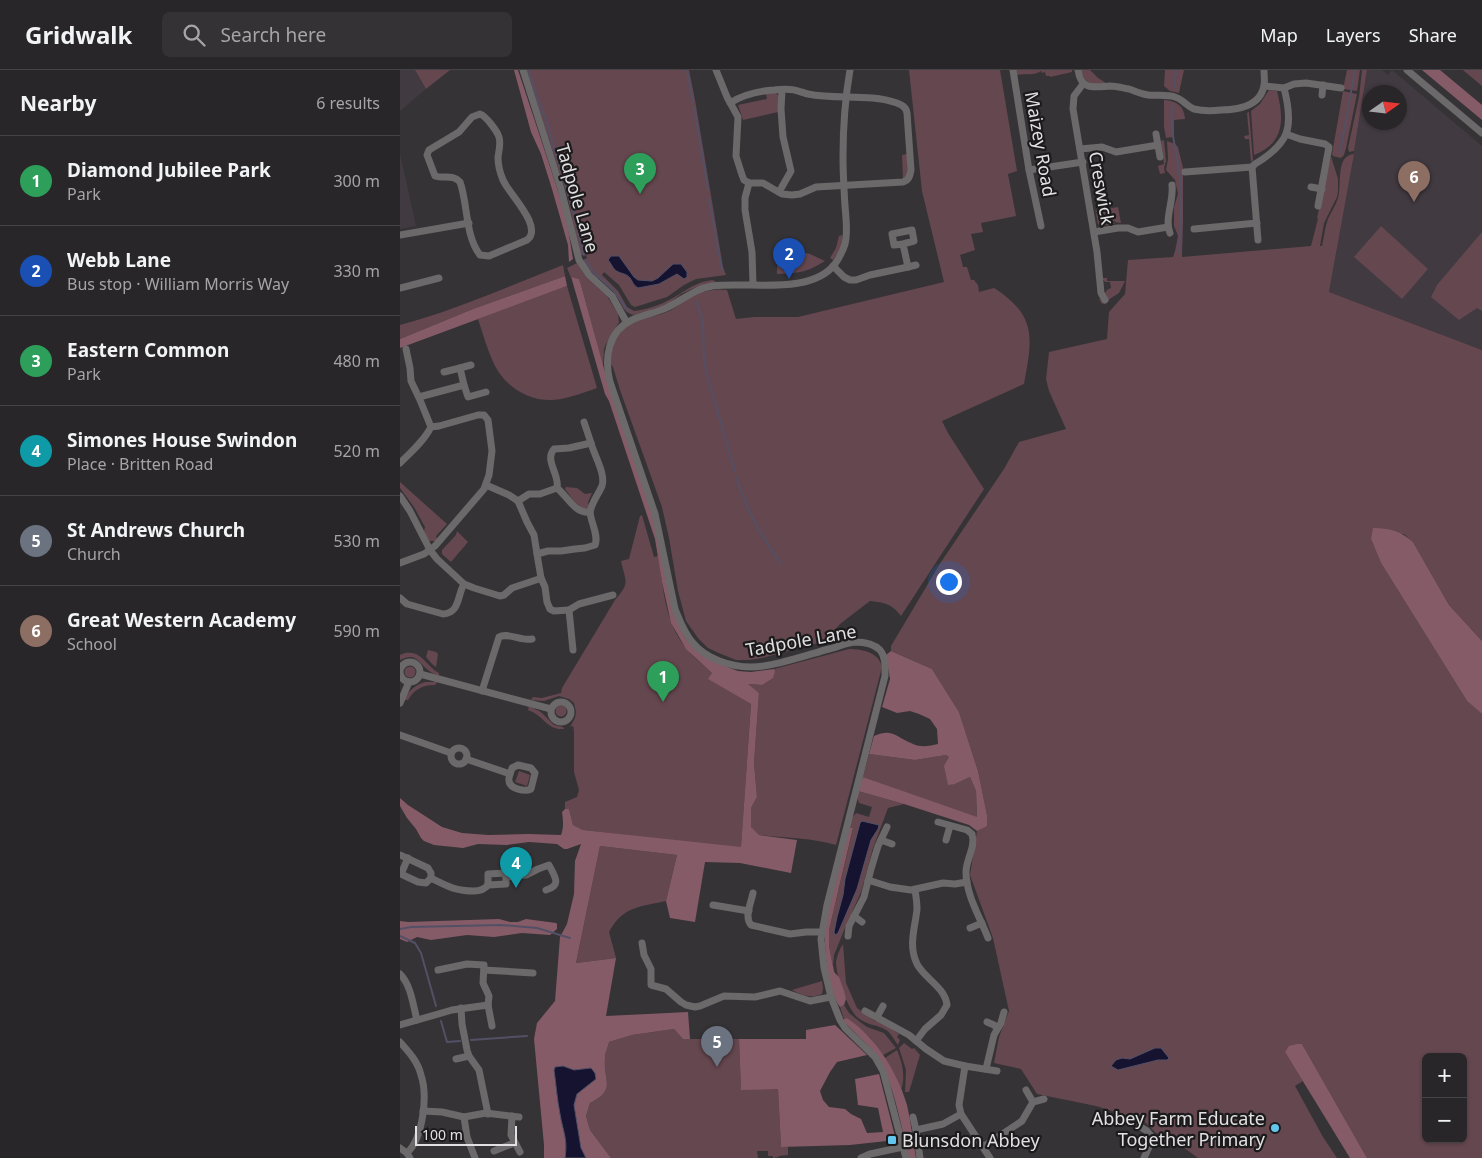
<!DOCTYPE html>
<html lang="en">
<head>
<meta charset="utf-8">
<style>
  :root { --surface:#282628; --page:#343234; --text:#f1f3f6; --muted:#a5a5a8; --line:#444345; --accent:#64c5ee }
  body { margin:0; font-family:"Noto Sans",sans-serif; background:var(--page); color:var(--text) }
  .controls { position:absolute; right:15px; bottom:15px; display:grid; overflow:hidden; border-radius:8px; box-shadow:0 1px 4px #0004 }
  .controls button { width:45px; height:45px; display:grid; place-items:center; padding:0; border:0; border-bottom:1px solid var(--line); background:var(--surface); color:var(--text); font:25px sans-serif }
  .compass { position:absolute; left:962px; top:15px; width:45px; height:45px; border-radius:50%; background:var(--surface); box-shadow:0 1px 4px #0004; rotate:76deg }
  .scale { position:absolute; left:15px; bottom:12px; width:102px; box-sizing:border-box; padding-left:5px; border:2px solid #e2e0e2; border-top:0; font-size:14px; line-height:18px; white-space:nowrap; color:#e2e0e2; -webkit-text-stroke:4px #1c1b1c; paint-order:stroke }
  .you { position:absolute; left:548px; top:511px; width:18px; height:18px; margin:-12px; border:4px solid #fff; border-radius:50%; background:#1a73e8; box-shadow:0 0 0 8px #1a73e833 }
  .badge { display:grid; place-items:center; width:32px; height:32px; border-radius:50%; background:var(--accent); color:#fff; font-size:16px; font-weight:700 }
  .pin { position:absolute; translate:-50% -41px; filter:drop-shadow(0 1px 2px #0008) }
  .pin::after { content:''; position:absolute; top:26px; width:18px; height:15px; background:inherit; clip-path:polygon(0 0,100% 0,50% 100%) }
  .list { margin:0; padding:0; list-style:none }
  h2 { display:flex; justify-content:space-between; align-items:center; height:65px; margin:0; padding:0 20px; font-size:21px }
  h2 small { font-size:16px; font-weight:400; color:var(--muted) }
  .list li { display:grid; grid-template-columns:32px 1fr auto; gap:15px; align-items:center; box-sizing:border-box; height:90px; padding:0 20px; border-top:1px solid var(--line) }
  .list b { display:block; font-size:19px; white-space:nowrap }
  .list p { margin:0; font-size:16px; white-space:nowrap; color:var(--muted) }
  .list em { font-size:16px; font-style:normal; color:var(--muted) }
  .icon { flex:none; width:28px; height:28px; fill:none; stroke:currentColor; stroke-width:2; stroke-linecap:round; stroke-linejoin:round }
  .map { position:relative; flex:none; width:1082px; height:1088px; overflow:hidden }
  header { display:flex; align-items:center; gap:30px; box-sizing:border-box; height:70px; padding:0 25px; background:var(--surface); border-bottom:1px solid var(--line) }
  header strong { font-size:24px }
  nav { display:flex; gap:28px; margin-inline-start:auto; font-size:18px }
  .search { width:350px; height:45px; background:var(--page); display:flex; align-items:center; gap:12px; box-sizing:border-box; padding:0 18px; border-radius:8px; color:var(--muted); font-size:19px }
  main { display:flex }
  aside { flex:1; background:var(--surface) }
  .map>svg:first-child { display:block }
  .built { fill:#413a41; fill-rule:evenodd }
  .green { fill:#65474f; fill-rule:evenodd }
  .forest { fill:#865b68 }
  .water { fill:#161331; stroke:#535066 }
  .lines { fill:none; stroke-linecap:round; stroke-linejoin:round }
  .stream { stroke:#535066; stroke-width:2 }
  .minor { stroke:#6b696a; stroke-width:7 }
  .poi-dot { fill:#64c5ee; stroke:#1c1b1c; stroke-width:2 }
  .labels { text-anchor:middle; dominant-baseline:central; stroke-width:4.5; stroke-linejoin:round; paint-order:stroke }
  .street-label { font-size:18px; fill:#e2e0e2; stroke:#1c1b1c }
  .poi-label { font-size:18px; fill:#e2e0e2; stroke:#1c1b1c; text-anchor:end }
</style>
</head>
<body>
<header>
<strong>Gridwalk</strong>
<div class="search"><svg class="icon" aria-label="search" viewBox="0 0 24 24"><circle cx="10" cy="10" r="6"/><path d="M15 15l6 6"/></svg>Search here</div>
<nav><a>Map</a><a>Layers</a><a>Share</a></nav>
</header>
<main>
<aside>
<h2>Nearby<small>6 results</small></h2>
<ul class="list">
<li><span class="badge" style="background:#2e9e5b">1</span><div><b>Diamond Jubilee Park</b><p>Park</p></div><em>300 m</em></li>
<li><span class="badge" style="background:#1a4fb4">2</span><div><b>Webb Lane</b><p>Bus stop · William Morris Way</p></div><em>330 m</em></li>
<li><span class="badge" style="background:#2e9e5b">3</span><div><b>Eastern Common</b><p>Park</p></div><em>480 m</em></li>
<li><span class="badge" style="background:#0f9aa8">4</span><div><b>Simones House Swindon</b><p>Place · Britten Road</p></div><em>520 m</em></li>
<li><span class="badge" style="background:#6b7280">5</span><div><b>St Andrews Church</b><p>Church</p></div><em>530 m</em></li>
<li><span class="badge" style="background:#8d6e63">6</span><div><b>Great Western Academy</b><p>School</p></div><em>590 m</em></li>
</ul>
</aside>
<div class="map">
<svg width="1082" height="1088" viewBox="0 0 1082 1088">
  <rect width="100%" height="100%" fill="#353336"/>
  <g class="built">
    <polygon points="0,0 15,0 26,19 0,41"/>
    <path d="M967,0H982L988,5L992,0L1082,76V280L929,222L954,81ZM969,22H999V52H969Z"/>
    <polygon points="0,84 16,156 0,159"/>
  </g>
  <g class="green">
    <polygon points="15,0 50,0 26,19"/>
    <path d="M126,0H289L295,30L323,197L326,205L296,209L284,215L267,227L235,237L231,235L219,215L204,202L202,205L218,221L227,237L234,241C244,240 258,236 267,231C284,223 293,212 313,210L316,212L294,218L281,224L267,235L234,245C222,243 221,230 214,222C203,210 190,205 183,190L187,188L186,185H181L177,170L168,128Z"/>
    <path d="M509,0H600L617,101L608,104L616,146L581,153L583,162L571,164L575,180L560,185L563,197H567L571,210H574L578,215L579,222L594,218C638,246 632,270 624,314L542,351L548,363L584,419L501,546C491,533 485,533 470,531L440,554L433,562L437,568L362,588L349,590H336L321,584L308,578L298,568L286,551L278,521L269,468L262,437L220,320L213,297L210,293C211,281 213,270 222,261C234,249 252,248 267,242C275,239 280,233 287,229C299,222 313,218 327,220L336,249L354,247H398L544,212L522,121Z"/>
    <path d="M616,0H672V2L650,7V6H646L645,2L642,3L641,1C634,6 625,3 617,5Z"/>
    <path d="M680,0H690L698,8L706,13L705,14C691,14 686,15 680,0Z"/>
    <polygon points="765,0 784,0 779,23 770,21 764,16"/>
    <polygon points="947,0 960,0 957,21 943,19"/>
    <polygon points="962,0 967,0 954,81 949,82 948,78 959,27"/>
    <polygon points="1063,0 1082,0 1082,16"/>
    <path d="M869,20L877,21C884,49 885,73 854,85L851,41L860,34Z"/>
    <polygon points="943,21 957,24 946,78 944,85 941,88 933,86 932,84"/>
    <polygon points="375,22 379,26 378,42 343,50 338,35 367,29 366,24"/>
    <path d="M764,30C777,31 784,36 785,49L774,50V67L766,68L764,57Z"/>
    <polygon points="849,42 853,90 851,92 849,69 845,69 844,66 849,65 847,43"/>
    <polygon points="764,70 766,91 764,98 765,103 760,104 758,96 764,94 761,71"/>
    <path d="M767,71L775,74L778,77L783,98V152L782,187L911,176L918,149L917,148L931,86L938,109V121L937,127L924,153L920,176H922C924,167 925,157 928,149C931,142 936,135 938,128C942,116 935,85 954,84L929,222L1082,280V571L1049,535L1013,472L1004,464L971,469L981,493L1067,631L1082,644V1088H967L902,974L885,982L903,1011L895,1016L923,1067L937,1088H798L771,1068L756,1063L744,1051L696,1036L637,1024L621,999L594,993L599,967L609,941L593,868L570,805L577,761L587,755V745L578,701L559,642L532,599L491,581V576L541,492L604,399L619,372L666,359L649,321L646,309L649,282L707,269L709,242L725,224L728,190L773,187L775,181L778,166L774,156V137L778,124L775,110L766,100L768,89ZM1026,987H1063V1069H1026Z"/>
    <polygon points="507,84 508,104 503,109 502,85"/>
    <path d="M718,137L721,153C710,153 707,142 696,142L695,141Z"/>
    <polygon points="696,143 705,145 715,154 700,156 698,154"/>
    <polygon points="981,156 1028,199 1002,229 954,187"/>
    <polygon points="1082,162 1082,241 1077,238 1059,250 1031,227 1037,215"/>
    <path d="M442,165C445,173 438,183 433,190L430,188L436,178L439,166Z"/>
    <path d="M398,181L410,184L425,191C406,203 398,203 377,204C377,187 380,182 398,181Z"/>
    <polygon points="177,193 186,207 207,226 218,244 219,252 206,274 204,279 203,296 181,215 179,209 172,207 172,210 167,198"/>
    <path d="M163,195L165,206L73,239L0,269V255C56,240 109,216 163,195Z"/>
    <polygon points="702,208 707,208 707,211 725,211 719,223 702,234 699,229 700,229 703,233 707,230 705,223 707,220 711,218 710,212 705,212"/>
    <path d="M167,216L197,318C183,323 167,329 152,330C129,331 106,317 95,296C88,282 83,264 78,249Z"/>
    <polygon points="0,412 47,454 36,466 37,469 35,471 28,471 24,461 25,457 14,437 0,418"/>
    <polygon points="166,417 177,418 185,424 192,423 188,432 189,436 187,439 182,439 181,437 174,431 165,419"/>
    <path d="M242,445L254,487L258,486C264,518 264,553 287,579C294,588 304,595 312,603L309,609L351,634L341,778L183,760L173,755L169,739H165V732L177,727L179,720L174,702V661L173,656L170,657L175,648L176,642L174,633L169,629L159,626L144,631L131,630L133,627L142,628L161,623L162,618L215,530C230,513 226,513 221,491L229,489L240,446Z"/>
    <polygon points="57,461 68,472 51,492 42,484 42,480 56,465"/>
    <path d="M449,579C462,579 479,582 482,597L436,775C412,768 384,768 359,765L351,758V738L357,727L354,693L359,623L347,614L362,615L375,601L374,599Z"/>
    <polygon points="28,580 36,582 38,584 36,597 32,594 26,587"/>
    <path d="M5,583C22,580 26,596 39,603V606C35,604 31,603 28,600C17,591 16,582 0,590V585Z"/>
    <circle cx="10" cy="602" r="5.5"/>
    <path d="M25,612H37L35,615C23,615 14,619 8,630H4C9,620 15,615 25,612Z"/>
    <circle cx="161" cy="641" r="5.5"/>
    <path d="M129,636L141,642L154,655L163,657L164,659C146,660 145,646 128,640Z"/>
    <polygon points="469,684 515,690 546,685 549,687 555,714 570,707 576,721 577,748 463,707"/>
    <polygon points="119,701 130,705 127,716 115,712"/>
    <polygon points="458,721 504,734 488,738 473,778 461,822 445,858 434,885 433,895 435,904 434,903 429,876 429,860 453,759 449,758 452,748 456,743 469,747 472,737 459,733 457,727"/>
    <path d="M200,776L277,785L266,831C240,837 223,836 209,862L216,888L176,893Z"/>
    <path d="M443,874L446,913L457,938L475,951L478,950L499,964L497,967L500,970L498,975C494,970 491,963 486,960C476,954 468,956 457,947C447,937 436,906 436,892C437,886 439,880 443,874Z"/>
    <path d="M422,911L423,918L422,924C411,929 402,925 392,920Z"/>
    <polygon points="444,935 449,943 460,952 467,957 484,963 496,978 483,985 469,967 447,948 444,949 440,937"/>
    <path d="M274,959L283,969H339L341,1019L378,1018L381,1077H388V1085L379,1086L378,1087L373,1088V1086H368V1081H357L358,1088H211L190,1060L186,1046L190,1033C217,1020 203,1011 205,988C205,983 208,977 209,972L232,965Z"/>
    <polygon points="504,973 512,979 514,978 520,985 509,1022 505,1022 506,1000 499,978"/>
    <path d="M497,980C502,991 506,1008 501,1020L495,1005L485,988Z"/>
  </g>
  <g class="forest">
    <polygon points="114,0 118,0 156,115 166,146 173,189 169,192 168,175 152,119 141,84 131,62"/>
    <polygon points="1022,0 1040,0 1082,35 1082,50"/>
    <polygon points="165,206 167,216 0,278 0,269 73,239"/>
    <path d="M172,207L179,209L181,215L208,313L254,445L285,568L322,595L338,601L351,602L374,599L375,601L373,608L362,615L348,614L359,623L354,693L357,727L351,738V757L359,765L397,770L391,803L340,793L305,792L295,852L270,848L266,831L277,785L200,776L176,893L216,888L206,946L288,942L290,969H283L274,959L232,965L209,972C208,977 205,983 205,988C203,1011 217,1020 190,1033L186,1046L190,1060L211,1088H186L181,1078L174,1035L177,1024L196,1009L191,998L174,1000L163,996L154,1000C156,1014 157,1029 160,1044C163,1063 168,1068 165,1088H144V1075L134,969L137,953L155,931L160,867L167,854L174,824L175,791L181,774L167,779H164L157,774L129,772L107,775L78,774L63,778L34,775L24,771L21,768L16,759L7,748L0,736V728L8,735L42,757L62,763L88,765L128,764L161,765C164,758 163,749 162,742L165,739H169L173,755L183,760L341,777L351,634L308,609L312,603L286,579L271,553L262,512L255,469L209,331L205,324L172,210Z"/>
    <path d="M973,458C989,458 1001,461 1013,472L1049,535L1082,571V644L1067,631L981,493L971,469Z"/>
    <path d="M491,581L532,599L559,642L578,701L587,745V756L577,761L569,755L504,734L458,721L463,707L577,747L576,721L570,707L555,714L548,715L544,696L549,687L546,685L515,690L469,684L474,666C492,658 495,666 511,673C520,678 529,676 538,674L537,659L530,649L519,644L510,641L497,643L482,637L490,609L486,585Z"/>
    <path d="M449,758H453L429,860V876L434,902L439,907L444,921L446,929L444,935L440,937C427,920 424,877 425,855Z"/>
    <polygon points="99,849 110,852 118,852 126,849 156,853 157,854 157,859 150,865 122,863 94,867 67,865 31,870 17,867 7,872 0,869 0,851 8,852"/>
    <path d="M447,948C476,968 497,1001 507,1035C511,1052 513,1071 516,1088H509C502,1060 493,1008 476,985C467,973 455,963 444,952V949Z"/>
    <polygon points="435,955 467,985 437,992 430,1002 420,1021 423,1030 429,1037 445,1039 451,1044 461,1049 467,1063 483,1062 478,1038 458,1035 455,1009 479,1004 496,1070 450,1075 381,1077 378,1019 341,1020 339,969 406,969 406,960"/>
    <polygon points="897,974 902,974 967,1088 950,1088 885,982 889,976"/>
  </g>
  <g class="water">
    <path d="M211,186H219L234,207L238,210L252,211L258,208L273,194H281L287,202V207L284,209L277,204L259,214L238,218C233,215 233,212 230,208C226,203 220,204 215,200C212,197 211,193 208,190Z"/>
    <polygon points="462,751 479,755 478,759 471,770 457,819 438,863 435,865 434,862 437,847 443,825 445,809 460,753"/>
    <polygon points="755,978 761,978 769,988 767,990 758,990 718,1000 711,996 716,990 722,988 730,989"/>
    <path d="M163,996L174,1000L191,998L195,1003L196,1009L177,1024L174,1035L181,1078L186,1088H165C168,1069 163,1062 160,1044C157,1029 156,1014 154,1000L155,997Z"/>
  </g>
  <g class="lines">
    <g class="stream">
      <polyline points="128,0 143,44 145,47 172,136 184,185"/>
      <polyline points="287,0 293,32"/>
      <polyline points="774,18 776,0"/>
      <path d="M772,36C769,62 778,84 780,109C783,133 780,158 779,183"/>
      <polyline points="294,37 308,119"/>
      <polyline points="940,83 955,0"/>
      <polyline points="309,129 322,200"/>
      <polyline points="186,190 193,202 214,221 229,242"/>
      <polyline points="297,232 303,252 304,293 308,309 335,401"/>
      <path d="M336,407C347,440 360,465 381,493"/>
      <polyline points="0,859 11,857 101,855 137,858 170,868"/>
      <polyline points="0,866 15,873 21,883 36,936"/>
      <polyline points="41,951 47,972 60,971"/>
      <polyline points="71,970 127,966"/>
    </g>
    <g class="minor">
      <polyline points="123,0 161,119 179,190 189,205 212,226 227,253"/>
      <path d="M316,0L327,27L338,47L336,86L342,105L344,110L349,113H363L382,124L392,125L400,124L416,117L503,112C509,110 510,106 511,100L507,43C506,37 502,35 497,33C469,23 437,30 408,24C403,23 406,23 401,22C394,19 382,19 374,20C359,21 343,25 330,33"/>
      <path d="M450,0C445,29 443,58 443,87C443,103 444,120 445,136C446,148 448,162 445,174C443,181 439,188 435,194C410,226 348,211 312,216C294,219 283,230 268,237C257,243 244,244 232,250C208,261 204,288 210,312L255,444L275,539C280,551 284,563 293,573C306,589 331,597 351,597C373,597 407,585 429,579C437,577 446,573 455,572C463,572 474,574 480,580C486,587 485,597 485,606L427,835L421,869L424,898L431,927L440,950L445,958L475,987L483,1001L506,1088"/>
      <polyline points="613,0 629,100 641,156"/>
      <path d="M678,0C681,21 694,17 710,16C716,16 723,18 729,19C735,21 741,24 748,25C756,26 766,24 775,27C782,29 787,36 794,39C802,41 812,41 821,40C838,40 860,36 864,16C865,11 864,5 864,0"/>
      <polyline points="1007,0 1082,63"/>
      <polyline points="683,14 674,26 673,39 697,182 701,223 705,230"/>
      <polyline points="864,16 884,18 894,14 906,13 941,18"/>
      <polyline points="922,25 923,15"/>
      <path d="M80,44C86,46 97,61 99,67C101,73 99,81 98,87C98,95 100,103 103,110C109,124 144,157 127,170L89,186L80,185C65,166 68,134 60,112C53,104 44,109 35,106L27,85L29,80L59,62L72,47Z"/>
      <polyline points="756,64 760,87"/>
      <polyline points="886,64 900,69 925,74 929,77 918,136"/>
      <polyline points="680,79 702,77 716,82 758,75"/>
      <polyline points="629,100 683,92"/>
      <polyline points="785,102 852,97"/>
      <polyline points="911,117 922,119"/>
      <polyline points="379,122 391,101 383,67 381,39 382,20"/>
      <polyline points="345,137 345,128 349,113"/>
      <polyline points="345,140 352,182 353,214"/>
      <polyline points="794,159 857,153"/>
      <polyline points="694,162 718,158 728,158 738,162 768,157"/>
      <path d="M770,163C764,149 774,131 772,115"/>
      <polyline points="0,165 69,153"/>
      <path d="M858,170L852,97L855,94C890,73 894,57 884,18"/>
      <polyline points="433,196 444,207 450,210 456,210 470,205 508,197 503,174 494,175 492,164 512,160 514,171 503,174"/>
      <polyline points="508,197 516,195"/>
      <polyline points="0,218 39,208"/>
      <polyline points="6,279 10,298 11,311 20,330 31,357"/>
      <polyline points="60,298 71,295"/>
      <polyline points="64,315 68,327 86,322"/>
      <polyline points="19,327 64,315 60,298 44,302"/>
      <polyline points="184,352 191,373"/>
      <path d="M0,393C11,382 24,371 31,357L39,356L78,345H84L88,350L92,381L89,405L84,419L35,476L24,484L0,493"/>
      <polyline points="86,415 109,425 118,431 127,452 134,465 137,484"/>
      <polyline points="0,426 10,441 30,480 37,489 64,514 74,518 100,526 104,525 112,518 139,509 141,508"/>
      <path d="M118,431L129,424H140L157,418C160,405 144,390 154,379L169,378L191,373C194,385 206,404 202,416C198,425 192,432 190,442C175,444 168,427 157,418"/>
      <path d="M0,528L7,534L43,544C60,543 57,526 64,514"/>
      <polyline points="169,540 179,534 213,525"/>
      <path d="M173,580L169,540L154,541L150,539L147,532L145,517L141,508L137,484L148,481H161L175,479L185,478L195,475C199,466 191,453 190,442"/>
      <circle cx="10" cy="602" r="10"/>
      <polyline points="20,604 151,639"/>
      <path d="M82,621L99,567C107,562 121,571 132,569"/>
      <circle cx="161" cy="642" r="10"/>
      <polyline points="0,633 9,612"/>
      <polyline points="0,665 51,683"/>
      <circle cx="59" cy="686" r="8"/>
      <polyline points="66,689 110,704"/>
      <path d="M118,695L131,698L135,703L131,719C125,722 110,719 109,711C108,707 111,702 112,698Z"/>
      <path d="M538,752L567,760L572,764C576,777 566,789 566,802C566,825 580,847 588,868"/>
      <polyline points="481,770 492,774"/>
      <polyline points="546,770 550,756"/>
      <path d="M0,785L28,798L31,803V808C47,816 55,821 74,821C80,821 84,820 88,815"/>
      <polyline points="8,788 1,804 18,812 26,813 31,808"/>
      <polygon points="106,803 106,814 88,815 88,804"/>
      <path d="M106,807L126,805L138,799L149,795C155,807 162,815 146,820"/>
      <polyline points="468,810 490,817 511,820 543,813 555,814 567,812"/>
      <path d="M515,820C516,826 517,833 517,839C515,859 508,875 517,894C524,908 545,917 547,935L541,945L525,959L516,971"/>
      <path d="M353,823C351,833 344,847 351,855L390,864L406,862H421"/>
      <polyline points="313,835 349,841"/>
      <polyline points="454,846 462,852"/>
      <polyline points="570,858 582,853"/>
      <polyline points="448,866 449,856 464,827 471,799 478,776 487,757"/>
      <polyline points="242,873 244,885 251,899 251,915 266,919 281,932 286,935 295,937 300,936 324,926 355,927 380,921 410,931 431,927"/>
      <polyline points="38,900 67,894 84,895 83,913 89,926 88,935"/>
      <polyline points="84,900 133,903"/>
      <path d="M0,904C11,915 13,935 17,950"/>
      <polyline points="61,938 62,954 67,980 69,986 79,1000 88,1044"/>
      <polyline points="465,941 509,965 526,979 544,991 565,996 597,1001"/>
      <polyline points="477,947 483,936"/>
      <polyline points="587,952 594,955 597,958"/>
      <polyline points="0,955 52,940 88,935 92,956"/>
      <path d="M0,972C9,982 18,992 21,1005C28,1026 23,1068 7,1083"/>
      <polyline points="56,989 69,986"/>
      <polyline points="565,996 559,1035 561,1044 590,1088"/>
      <polyline points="586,999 594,965 601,953 604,942"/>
      <polyline points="626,1020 633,1032"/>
      <polyline points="23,1041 42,1042 64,1047 86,1043 119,1047"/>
      <polyline points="112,1046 111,1065 120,1082"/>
      <polyline points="64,1047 67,1067 75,1088"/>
      <polyline points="513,1047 516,1060 520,1088"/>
      <polyline points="739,1056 747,1061 753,1068 765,1069"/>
      <polyline points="516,1060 543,1054 561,1044"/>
      <polyline points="583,1077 622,1051 633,1032 644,1029"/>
      <polyline points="0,1078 7,1083 10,1088"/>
      <polyline points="94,1081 114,1073"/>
      <polyline points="461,1088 470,1084 503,1077"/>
      <polyline points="744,1088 753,1068"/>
    </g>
  </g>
  <g class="poi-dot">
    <circle cx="875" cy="1058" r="5"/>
    <rect x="487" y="1065" width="10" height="10" rx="2.5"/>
  </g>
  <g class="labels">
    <g class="street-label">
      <text transform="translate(641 74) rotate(80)">Maizey Road</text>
      <text transform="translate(702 118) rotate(80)">Creswick</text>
      <text transform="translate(178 128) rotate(74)">Tadpole Lane</text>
      <text transform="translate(401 570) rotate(-10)">Tadpole Lane</text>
    </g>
    <g class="poi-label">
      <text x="865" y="1048">Abbey Farm Educate<tspan x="865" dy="21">Together Primary</tspan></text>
      <text x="502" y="1070" text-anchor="start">Blunsdon Abbey</text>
    </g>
  </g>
</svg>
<div class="controls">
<button>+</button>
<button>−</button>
</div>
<svg class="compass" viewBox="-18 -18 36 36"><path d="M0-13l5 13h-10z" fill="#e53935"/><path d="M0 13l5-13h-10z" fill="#a5a5a8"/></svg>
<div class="scale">100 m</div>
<div class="you"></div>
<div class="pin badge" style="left:263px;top:632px;background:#2e9e5b">1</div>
<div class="pin badge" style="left:389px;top:209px;background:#1a4fb4">2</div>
<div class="pin badge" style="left:240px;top:124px;background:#2e9e5b">3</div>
<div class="pin badge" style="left:116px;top:818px;background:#0f9aa8">4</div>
<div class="pin badge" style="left:317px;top:997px;background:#6b7280">5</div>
<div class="pin badge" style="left:1014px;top:132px;background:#8d6e63">6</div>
</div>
</main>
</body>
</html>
